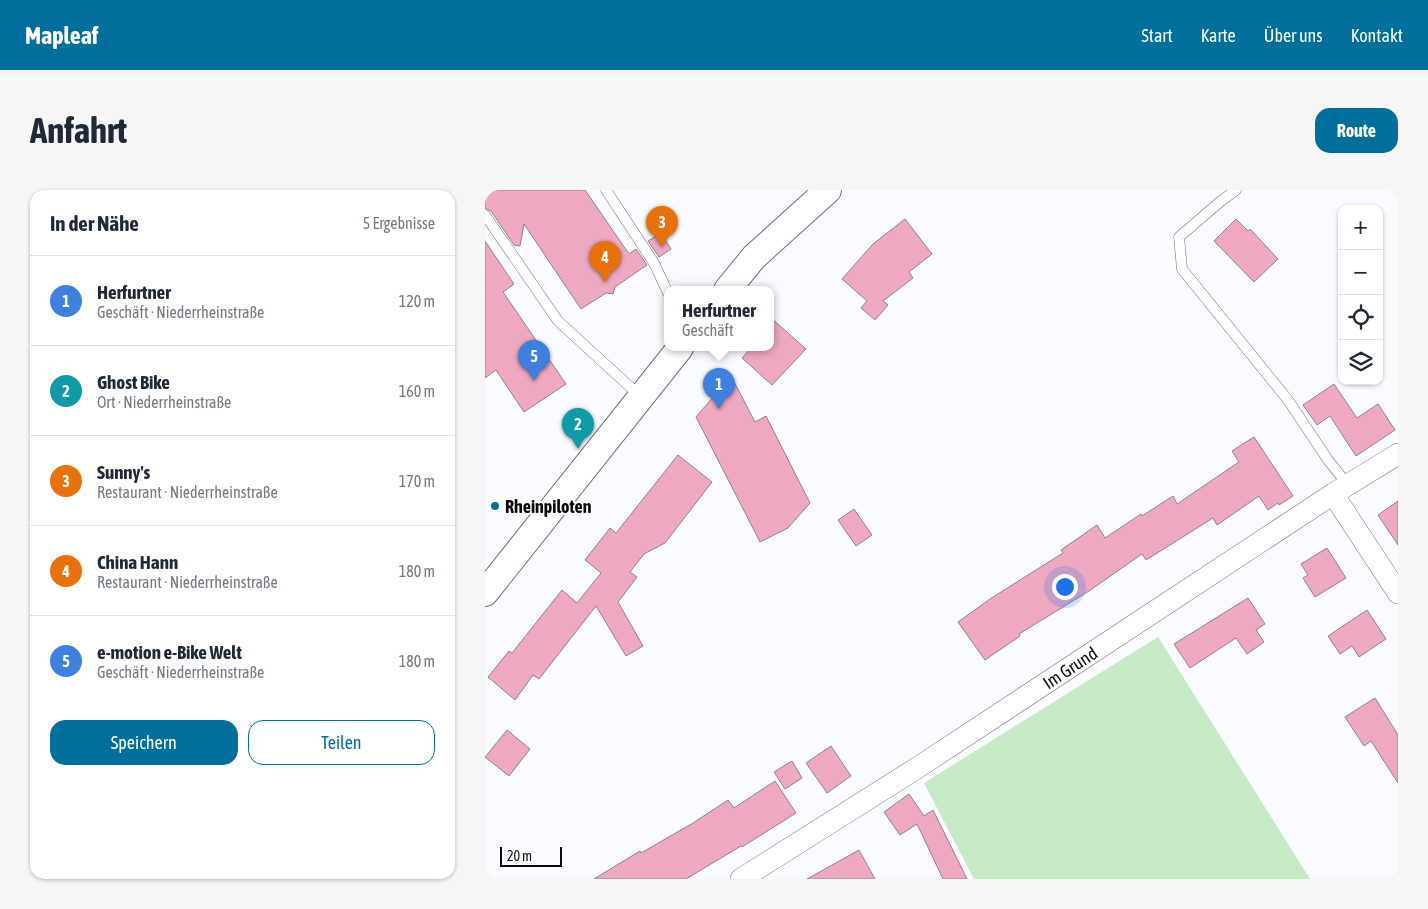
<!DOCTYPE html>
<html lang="de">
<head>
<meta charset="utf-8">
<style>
  :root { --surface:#fff; --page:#f6f6f7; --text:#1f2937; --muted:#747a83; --line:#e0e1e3; --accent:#016f9b }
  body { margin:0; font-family:"Asap Condensed",sans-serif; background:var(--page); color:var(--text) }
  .controls { position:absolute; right:15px; top:15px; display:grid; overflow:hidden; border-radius:10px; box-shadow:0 1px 4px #0004 }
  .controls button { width:45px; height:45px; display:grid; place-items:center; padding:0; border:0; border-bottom:1px solid var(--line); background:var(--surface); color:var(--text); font:25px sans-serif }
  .scale { position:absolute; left:15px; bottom:12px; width:62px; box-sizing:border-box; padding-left:5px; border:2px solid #0a0c0e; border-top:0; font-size:14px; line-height:18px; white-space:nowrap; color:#0a0c0e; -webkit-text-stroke:4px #fff; paint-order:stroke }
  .you { position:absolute; left:579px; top:396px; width:18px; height:18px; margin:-12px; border:4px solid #fff; border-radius:50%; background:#1a73e8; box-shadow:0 0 0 8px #1a73e833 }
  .badge { display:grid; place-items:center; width:32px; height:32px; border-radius:50%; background:var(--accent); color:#fff; font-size:16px; font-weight:700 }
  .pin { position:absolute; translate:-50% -41px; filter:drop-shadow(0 1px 2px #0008) }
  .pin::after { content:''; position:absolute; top:26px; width:18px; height:15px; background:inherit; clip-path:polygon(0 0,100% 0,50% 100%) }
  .popup { position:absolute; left:179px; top:96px; width:110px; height:65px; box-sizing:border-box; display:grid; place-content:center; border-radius:10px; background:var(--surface); filter:drop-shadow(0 1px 4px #0005); font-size:16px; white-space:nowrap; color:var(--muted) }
  .popup b { font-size:19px; color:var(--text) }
  .popup::after { content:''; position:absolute; left:50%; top:100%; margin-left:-10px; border:10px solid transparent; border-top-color:var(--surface) }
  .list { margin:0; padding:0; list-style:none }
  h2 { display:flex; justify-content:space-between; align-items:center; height:65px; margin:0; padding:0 20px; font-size:21px }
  h2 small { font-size:16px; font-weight:400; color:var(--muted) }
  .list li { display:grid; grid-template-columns:32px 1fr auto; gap:15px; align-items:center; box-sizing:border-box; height:90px; padding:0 20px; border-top:1px solid var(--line) }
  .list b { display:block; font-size:19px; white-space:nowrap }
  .list p { margin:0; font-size:16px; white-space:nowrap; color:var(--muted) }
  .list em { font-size:16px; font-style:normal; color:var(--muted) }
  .actions { display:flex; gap:10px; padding:15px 20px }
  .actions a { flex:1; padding:11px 0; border:1px solid var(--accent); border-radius:15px; text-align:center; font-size:18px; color:var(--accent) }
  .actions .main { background:var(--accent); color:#fff }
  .icon { flex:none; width:28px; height:28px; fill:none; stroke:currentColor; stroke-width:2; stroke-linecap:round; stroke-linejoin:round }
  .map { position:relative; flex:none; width:913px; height:689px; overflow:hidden; border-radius:15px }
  header { display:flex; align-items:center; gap:30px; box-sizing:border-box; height:70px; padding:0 25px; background:var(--accent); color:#fff }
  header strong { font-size:24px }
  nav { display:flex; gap:28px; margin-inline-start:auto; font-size:18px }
  .intro { display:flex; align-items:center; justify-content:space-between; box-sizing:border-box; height:120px; padding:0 30px }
  h1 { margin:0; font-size:35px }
  .button { padding:12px 22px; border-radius:15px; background:var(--accent); color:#fff; font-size:18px; font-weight:700 }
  main { display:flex; gap:30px; padding:0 30px }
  aside { flex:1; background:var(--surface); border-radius:15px; box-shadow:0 1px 4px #0004 }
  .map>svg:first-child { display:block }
  .green { fill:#c6e9c6 }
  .building { fill:#eea8c1; stroke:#8d8487 }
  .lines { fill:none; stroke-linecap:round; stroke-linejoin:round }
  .service-casing { stroke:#6d7278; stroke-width:11 }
  .minor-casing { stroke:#6d7278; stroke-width:22 }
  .tertiary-casing { stroke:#6d7278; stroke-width:28 }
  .service { stroke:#fff; stroke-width:10 }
  .minor { stroke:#fff; stroke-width:21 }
  .tertiary { stroke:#fff; stroke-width:26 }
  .poi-dot { fill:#016f9b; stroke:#fff; stroke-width:2 }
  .labels { text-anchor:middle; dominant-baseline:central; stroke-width:4; stroke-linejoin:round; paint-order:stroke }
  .poi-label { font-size:18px; font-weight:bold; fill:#0a0c0e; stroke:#fff; text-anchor:start }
  .street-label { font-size:18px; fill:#0a0c0e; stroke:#fff }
</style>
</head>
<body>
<header>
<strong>Mapleaf</strong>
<nav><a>Start</a><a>Karte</a><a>Über uns</a><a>Kontakt</a></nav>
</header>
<div class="intro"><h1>Anfahrt</h1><a class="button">Route</a></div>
<main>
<aside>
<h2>In der Nähe<small>5 Ergebnisse</small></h2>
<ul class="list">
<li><span class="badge" style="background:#3f7fe0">1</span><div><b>Herfurtner</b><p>Geschäft · Niederrheinstraße</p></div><em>120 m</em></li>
<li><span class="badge" style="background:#0f9aa8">2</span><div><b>Ghost Bike</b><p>Ort · Niederrheinstraße</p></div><em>160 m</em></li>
<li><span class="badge" style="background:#e8710a">3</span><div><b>Sunny's</b><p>Restaurant · Niederrheinstraße</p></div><em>170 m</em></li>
<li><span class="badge" style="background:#e8710a">4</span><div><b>China Hann</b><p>Restaurant · Niederrheinstraße</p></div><em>180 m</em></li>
<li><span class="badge" style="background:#3f7fe0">5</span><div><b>e-motion e-Bike Welt</b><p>Geschäft · Niederrheinstraße</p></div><em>180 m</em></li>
</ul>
<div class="actions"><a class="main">Speichern</a><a>Teilen</a></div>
</aside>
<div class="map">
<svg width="913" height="689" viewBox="0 0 913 689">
  <rect width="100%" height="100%" fill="#f9fbfe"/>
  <polygon class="green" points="673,447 825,689 489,689 439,593"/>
  <g class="building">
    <polygon points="0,0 100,0 144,64 151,59 162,75 130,97 128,104 121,103 96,119 39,34 35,56 29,55 6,21 0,18"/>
    <polygon points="420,29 447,64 424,82 428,88 398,111 403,115 390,130 376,118 382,111 357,89 388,54"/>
    <polygon points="751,29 763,41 765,39 793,69 769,92 729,51"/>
    <polygon points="176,43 186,59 174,67 163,51"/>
    <polygon points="0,51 29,94 18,102 81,194 39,222 11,180 0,188"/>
    <polygon points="285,127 321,159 287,195 257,168 266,158 285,158"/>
    <polygon points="246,186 270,232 281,226 325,313 303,338 275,352 211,227"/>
    <polygon points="849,194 872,228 893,214 910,240 871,266 845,226 832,235 818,215"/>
    <polygon points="769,247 808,306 794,315 793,313 783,320 774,306 732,335 728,328 661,370 657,364 604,401 534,444 535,446 500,470 473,432 508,407 578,363 576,360 612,335 620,348 656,324 657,326 688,306 692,314 754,272 747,261"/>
    <polygon points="193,265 227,292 180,353 159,364 145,382 152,387 133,412 158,456 141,466 111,416 54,489 48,485 30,510 3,487 24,461 27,463 77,400 92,413 116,383 100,370 125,338 131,343"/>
    <polygon points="913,311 913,355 893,325"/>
    <polygon points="369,319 387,345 371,356 353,330"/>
    <polygon points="842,358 861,388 830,407 818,388 823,385 816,374"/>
    <polygon points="763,408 780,434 771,440 779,452 762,464 751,448 705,478 689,454"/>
    <polygon points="882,420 901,449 874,467 867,456 855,464 843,446"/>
    <polygon points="890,508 913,545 913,593 886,551 879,556 860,527"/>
    <polygon points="22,540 45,559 24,586 0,567"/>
    <polygon points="346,556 366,586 342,603 321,573"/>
    <polygon points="307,571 317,588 300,599 289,582"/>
    <polygon points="290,591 311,623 257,657 256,656 201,689 109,689 155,661 156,663 208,633 243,610 249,618"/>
    <polygon points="424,604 439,626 448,620 482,689 458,689 432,634 415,645 399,622"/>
    <polygon points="374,660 390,689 322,689"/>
  </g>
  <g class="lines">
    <defs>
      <g id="service">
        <polyline points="121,0 169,73 183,103"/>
        <polyline points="751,0 736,11 694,47 697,79 803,210 843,270 863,295"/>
        <polyline points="0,25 73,131 155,206"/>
      </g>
      <g id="minor">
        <polyline points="848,304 913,403"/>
        <path id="s1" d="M256,689L432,578L848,304L913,264"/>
      </g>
      <g id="tertiary">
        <polyline points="242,100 269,67 343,0"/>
        <polyline points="0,403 195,158"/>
      </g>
    </defs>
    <use href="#service" class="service-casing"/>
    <use href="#minor" class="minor-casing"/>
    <use href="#tertiary" class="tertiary-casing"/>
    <use href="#service" class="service"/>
    <use href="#minor" class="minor"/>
    <use href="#tertiary" class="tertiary"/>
  </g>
  <circle class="poi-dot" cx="10" cy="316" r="5"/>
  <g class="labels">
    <g class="poi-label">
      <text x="20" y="316">Rheinpiloten</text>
    </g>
    <g class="street-label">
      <text stroke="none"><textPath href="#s1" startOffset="391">Im Grund</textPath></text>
    </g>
  </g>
</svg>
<div class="controls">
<button>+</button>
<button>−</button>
<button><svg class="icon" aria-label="locate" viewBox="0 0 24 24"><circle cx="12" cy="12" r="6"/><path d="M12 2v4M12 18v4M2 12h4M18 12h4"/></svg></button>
<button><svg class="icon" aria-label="layers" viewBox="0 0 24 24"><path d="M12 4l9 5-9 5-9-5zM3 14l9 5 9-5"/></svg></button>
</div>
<div class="scale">20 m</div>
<div class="you"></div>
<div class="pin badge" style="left:234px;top:219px;background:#3f7fe0">1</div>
<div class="popup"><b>Herfurtner</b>Geschäft</div>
<div class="pin badge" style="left:93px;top:259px;background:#0f9aa8">2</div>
<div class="pin badge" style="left:177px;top:57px;background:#e8710a">3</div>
<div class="pin badge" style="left:120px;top:92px;background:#e8710a">4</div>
<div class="pin badge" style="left:49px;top:191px;background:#3f7fe0">5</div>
</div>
</main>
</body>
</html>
